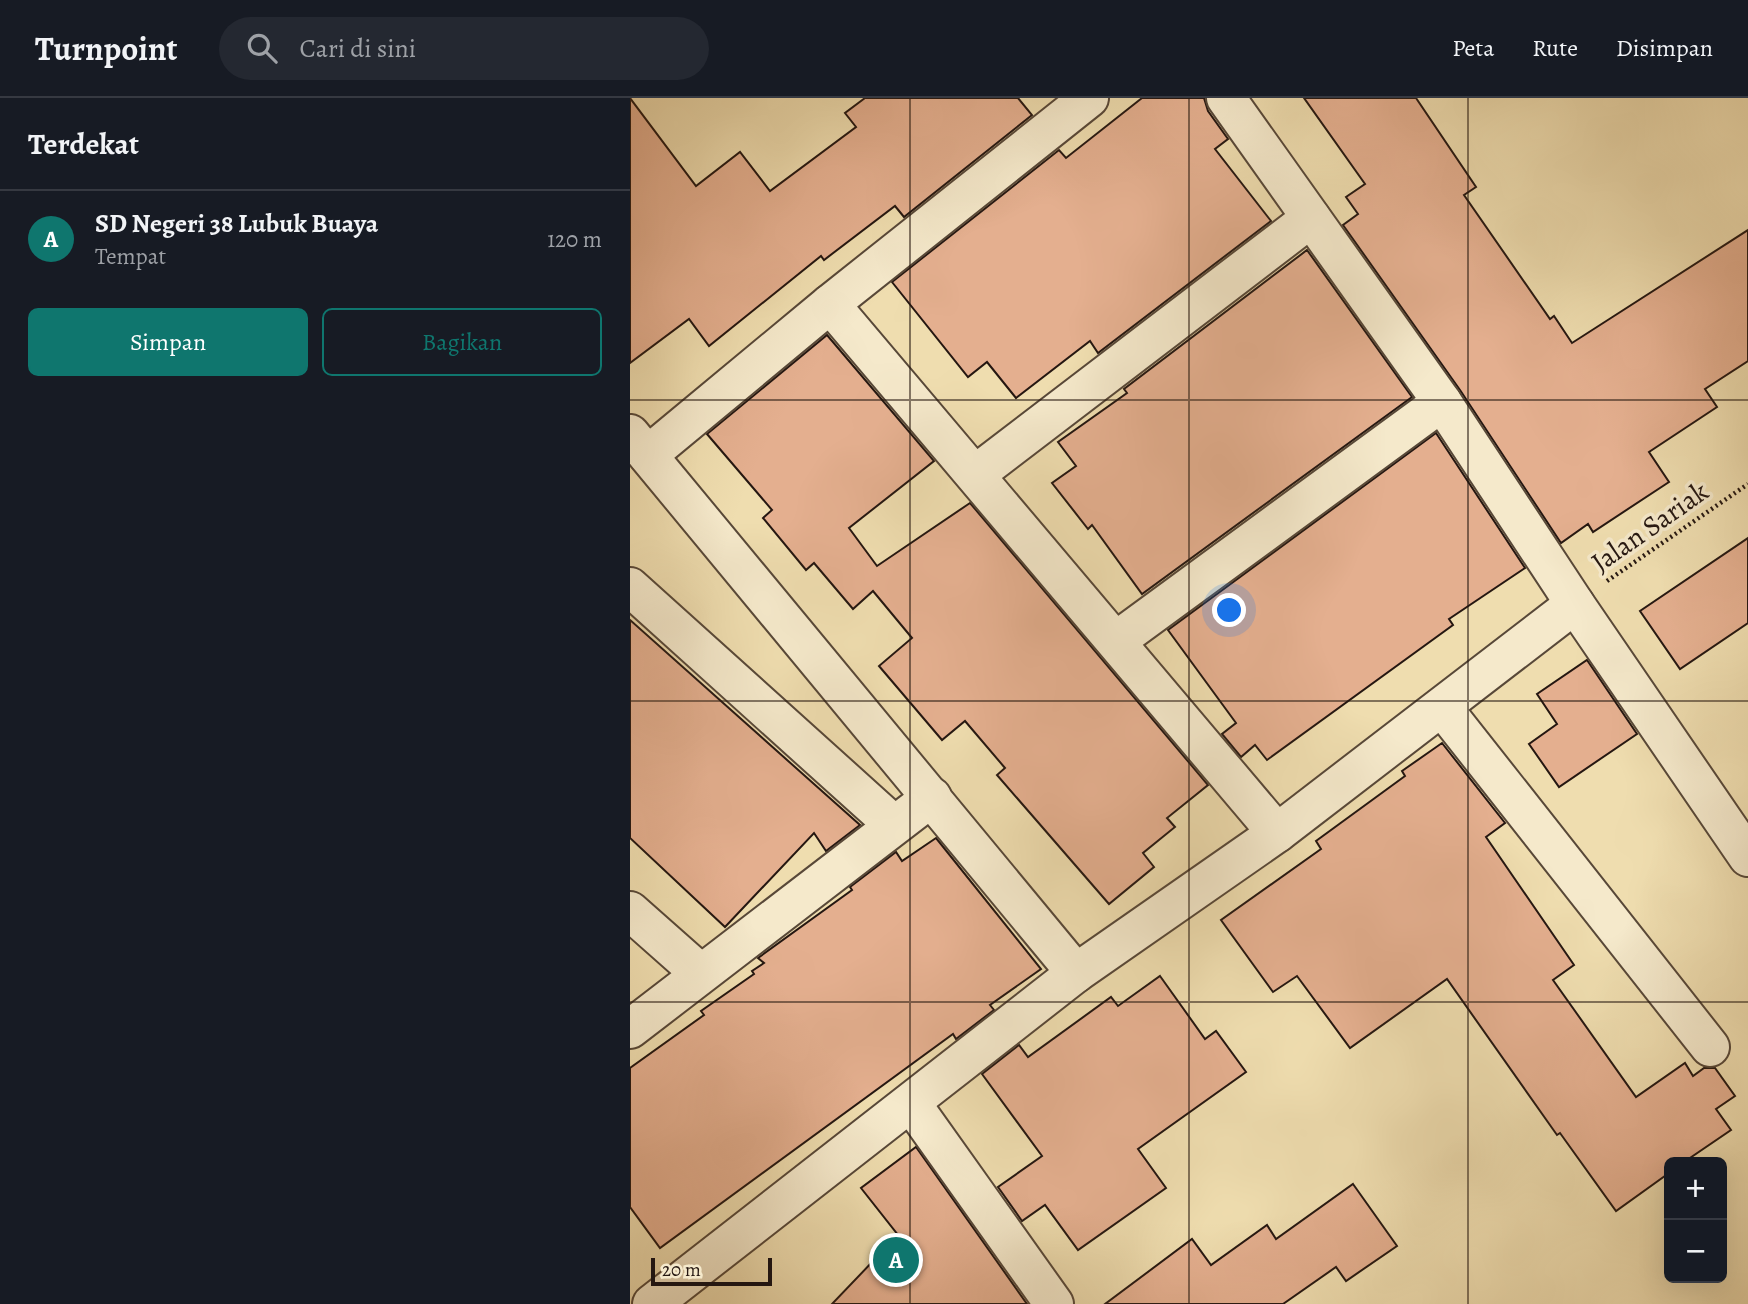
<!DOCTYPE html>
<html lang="id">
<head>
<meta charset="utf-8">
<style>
  :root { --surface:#171b24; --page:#242831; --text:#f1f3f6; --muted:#9ea1a6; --line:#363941; --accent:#0f766e }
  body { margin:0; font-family:Alegreya,serif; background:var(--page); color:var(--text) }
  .controls { position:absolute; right:21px; bottom:21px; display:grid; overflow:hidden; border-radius:10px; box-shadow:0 7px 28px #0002 }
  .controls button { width:63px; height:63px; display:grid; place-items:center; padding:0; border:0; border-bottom:2px solid var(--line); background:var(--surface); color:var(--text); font:35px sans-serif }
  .scale { position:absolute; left:21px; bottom:18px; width:121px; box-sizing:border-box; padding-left:7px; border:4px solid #251711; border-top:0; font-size:19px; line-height:24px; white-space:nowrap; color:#251711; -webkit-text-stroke:5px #f5e9cb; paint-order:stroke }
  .you { position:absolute; left:600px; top:513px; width:24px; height:24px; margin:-18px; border:5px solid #fff; border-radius:50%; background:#1a73e8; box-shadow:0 0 0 10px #1a73e833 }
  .badge { display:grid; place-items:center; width:46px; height:46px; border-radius:50%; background:var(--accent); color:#fff; font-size:23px; font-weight:700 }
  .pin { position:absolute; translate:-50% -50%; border:4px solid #fff; box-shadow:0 2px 7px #0006 }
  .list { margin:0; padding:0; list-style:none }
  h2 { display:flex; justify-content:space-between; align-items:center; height:91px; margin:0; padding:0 28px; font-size:30px }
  h2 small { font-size:23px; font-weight:400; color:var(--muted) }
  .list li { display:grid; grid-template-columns:46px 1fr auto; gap:21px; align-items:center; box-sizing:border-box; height:98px; padding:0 28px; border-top:2px solid var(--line) }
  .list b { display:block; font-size:26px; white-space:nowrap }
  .list p { margin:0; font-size:23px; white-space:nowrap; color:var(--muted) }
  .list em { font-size:23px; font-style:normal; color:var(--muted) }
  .actions { display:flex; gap:14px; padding:21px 28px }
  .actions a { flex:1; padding:16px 0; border:2px solid var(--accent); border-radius:10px; text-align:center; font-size:24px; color:var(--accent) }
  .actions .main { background:var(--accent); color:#fff }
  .icon { flex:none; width:38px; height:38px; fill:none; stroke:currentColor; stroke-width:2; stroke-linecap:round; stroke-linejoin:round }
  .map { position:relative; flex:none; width:1118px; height:1206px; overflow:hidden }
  header { display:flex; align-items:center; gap:42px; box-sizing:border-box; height:98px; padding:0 35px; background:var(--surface); border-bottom:2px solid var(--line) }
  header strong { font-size:33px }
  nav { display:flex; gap:38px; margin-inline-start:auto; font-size:24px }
  .search { width:490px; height:63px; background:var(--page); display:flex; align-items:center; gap:18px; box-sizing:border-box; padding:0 24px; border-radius:38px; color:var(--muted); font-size:26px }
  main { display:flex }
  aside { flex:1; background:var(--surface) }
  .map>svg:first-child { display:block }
  .building { fill:#e4af8f; stroke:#251711; stroke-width:2 }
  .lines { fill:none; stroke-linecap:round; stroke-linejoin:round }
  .minor-casing { stroke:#584838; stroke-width:42 }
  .path { stroke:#251711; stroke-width:4.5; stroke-dasharray:2 3.5; stroke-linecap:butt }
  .minor { stroke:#f5e9cb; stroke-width:38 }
  .grid { fill:none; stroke:#251711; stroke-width:2; stroke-opacity:0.55 }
  .labels { text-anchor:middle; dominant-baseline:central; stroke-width:7; stroke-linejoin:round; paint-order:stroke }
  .street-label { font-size:28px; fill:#251711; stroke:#f5e9cb }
</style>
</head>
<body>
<header>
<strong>Turnpoint</strong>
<div class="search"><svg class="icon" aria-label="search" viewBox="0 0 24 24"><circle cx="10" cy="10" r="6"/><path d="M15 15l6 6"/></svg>Cari di sini</div>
<nav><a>Peta</a><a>Rute</a><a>Disimpan</a></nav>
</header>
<main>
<aside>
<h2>Terdekat<small></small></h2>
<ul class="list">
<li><span class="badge">A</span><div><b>SD Negeri 38 Lubuk Buaya</b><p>Tempat</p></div><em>120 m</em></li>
</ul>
<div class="actions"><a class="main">Simpan</a><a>Bagikan</a></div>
</aside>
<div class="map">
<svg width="1118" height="1206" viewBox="0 0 1118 1206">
  <rect width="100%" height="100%" fill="#efddaf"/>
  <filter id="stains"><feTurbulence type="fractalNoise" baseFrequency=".00286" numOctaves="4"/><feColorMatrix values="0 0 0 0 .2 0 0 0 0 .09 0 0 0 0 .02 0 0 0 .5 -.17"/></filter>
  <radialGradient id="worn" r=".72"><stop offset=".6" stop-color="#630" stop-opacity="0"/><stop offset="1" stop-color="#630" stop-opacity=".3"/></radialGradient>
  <g class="building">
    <polygon points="0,0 66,88 110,54 140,93 226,29 215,15 235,0 388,0 402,17 274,119 265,108 194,162 191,158 79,248 59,221 0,265"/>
    <polygon points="512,0 574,0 578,13 598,41 585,51 641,123 468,255 460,243 386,300 357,264 338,279 262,184 429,52 436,60"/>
    <polygon points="674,0 786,0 846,89 834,97 920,221 924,218 942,245 1118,132 1118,263 1075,291 1087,309 1019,354 1039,384 963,434 958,426 931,445 830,292 713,127 728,116 716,99 735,86"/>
    <polygon points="677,152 782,299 512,496 462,427 458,431 422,385 446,368 428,344 497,295 494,291"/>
    <polygon points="197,237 304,363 219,430 247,468 340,405 578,687 537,720 545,729 513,755 524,769 479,806 367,677 375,670 335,623 312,642 249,568 282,540 243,493 223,511 184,465 176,472 133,420 142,412 77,336"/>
    <polygon points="806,335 895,470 819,521 823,527 637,662 625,647 611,659 592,636 606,625 538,532"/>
    <polygon points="1118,440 1118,525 1050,571 1010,513"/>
    <polygon points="0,522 230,727 196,753 184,735 95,829 0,740"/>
    <polygon points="957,562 1007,636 929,689 899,646 927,626 907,596"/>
    <polygon points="812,645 875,725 856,739 944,867 923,882 1006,999 1055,965 1063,978 1074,970 1085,970 1105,998 1086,1011 1101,1032 1054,1064 1039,1064 1039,1075 986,1113 930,1035 927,1037 817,881 720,950 667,878 643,894 591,822 691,751 686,743 775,678 772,673"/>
    <polygon points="306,740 411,871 360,907 364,912 326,941 323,936 30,1150 0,1109 0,970 74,917 71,913 124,876 122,873 134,865 128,860 222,792 220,789 266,754 272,763"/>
    <polygon points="530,878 575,941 586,933 616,974 508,1051 536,1090 448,1152 415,1107 392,1123 368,1089 412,1058 352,976 389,947 398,959 481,899 488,908"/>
    <polygon points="286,1049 397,1206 202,1206 268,1137 231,1090"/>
    <polygon points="723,1086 767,1148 716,1183 706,1169 653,1206 475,1206 562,1141 581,1167 637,1127 646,1141"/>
  </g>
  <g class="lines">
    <defs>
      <g id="minor">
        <polyline points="596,0 812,304 945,506 1118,759"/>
        <polyline points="200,206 647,735"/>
        <polyline points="0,336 446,875"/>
        <polyline points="18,357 200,206 459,0"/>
        <polyline points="346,376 681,120"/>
        <polyline points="0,489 264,727"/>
        <polyline points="486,543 812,304"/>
        <polyline points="812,609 1080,949"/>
        <polyline points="0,813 70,875"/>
        <polyline points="0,931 302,699"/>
        <polyline points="281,1005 424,1206"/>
        <polyline points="22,1206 446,875 647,735 945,506"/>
      </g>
    </defs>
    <use href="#minor" class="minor-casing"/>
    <polyline class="path" points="977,483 1118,386"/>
    <use href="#minor" class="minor"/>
  </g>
  <path class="grid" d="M280,0V1206M559,0V1206M838,0V1206M0,302H1118M0,603H1118M0,904H1118"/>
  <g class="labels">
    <g class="street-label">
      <text transform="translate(1020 429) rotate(-35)">Jalan Sariak</text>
    </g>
  </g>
  <rect width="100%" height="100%" filter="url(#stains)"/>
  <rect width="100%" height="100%" fill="url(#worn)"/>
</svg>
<div class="controls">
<button>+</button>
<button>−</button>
</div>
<div class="scale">20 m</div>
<div class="you"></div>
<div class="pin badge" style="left:266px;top:1162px">A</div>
</div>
</main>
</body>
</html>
